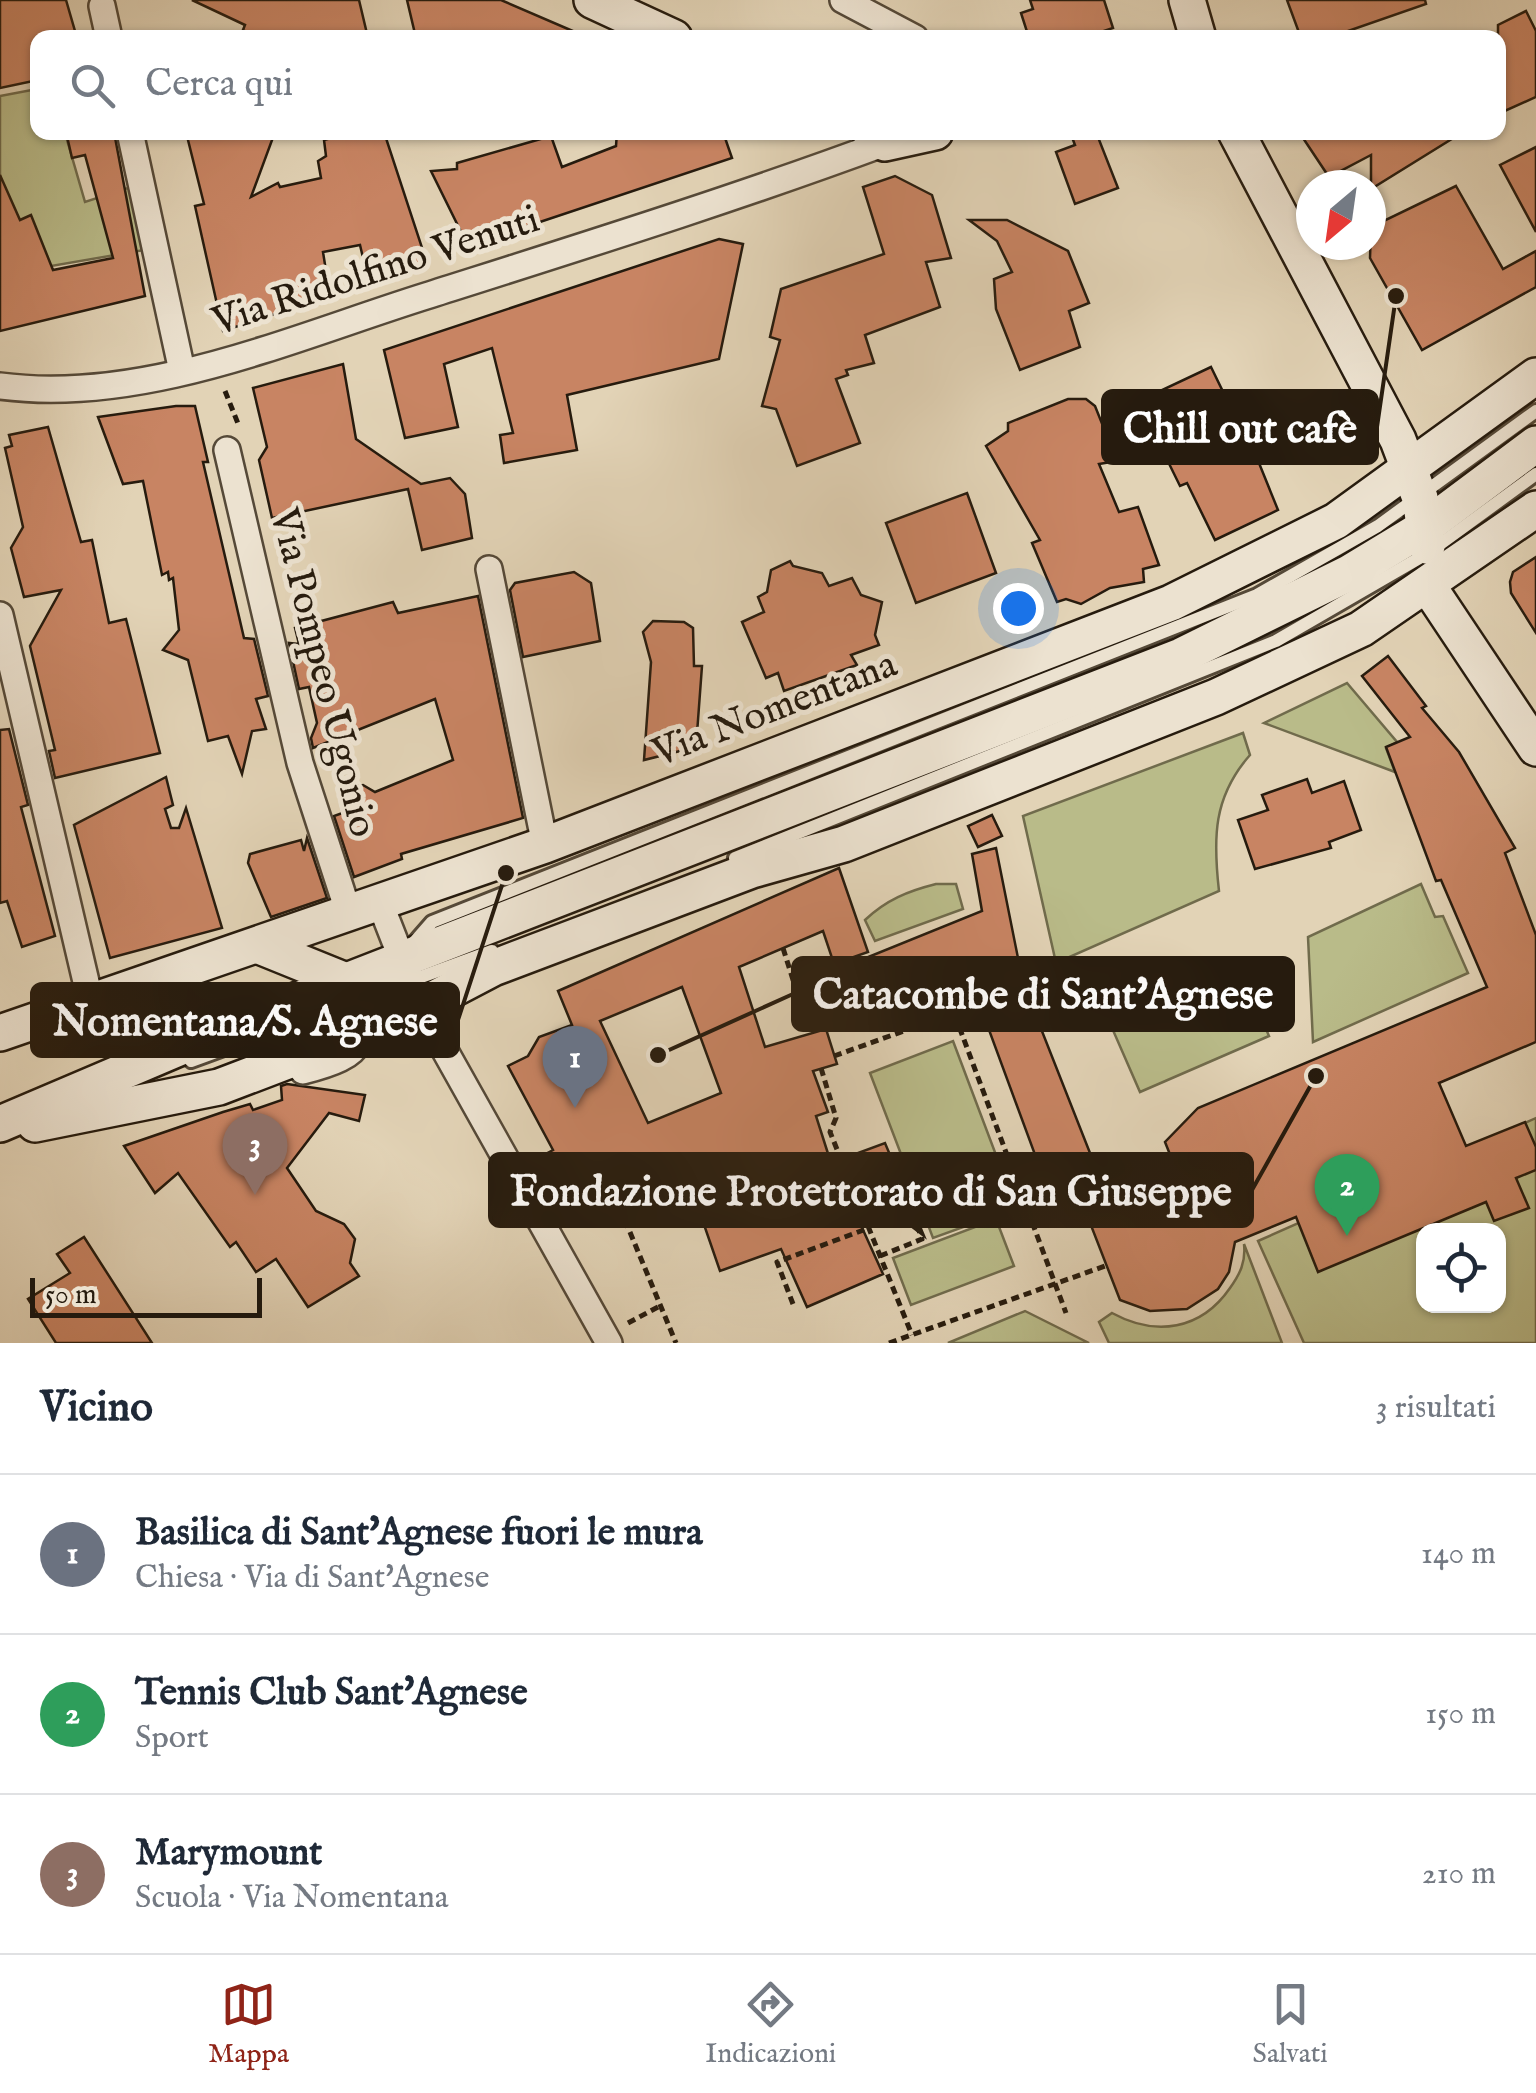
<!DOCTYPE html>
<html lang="it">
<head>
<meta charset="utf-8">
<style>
  :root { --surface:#fff; --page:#f6f6f7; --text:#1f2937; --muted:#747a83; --line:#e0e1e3; --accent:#8f2418 }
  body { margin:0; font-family:"IM FELL English",serif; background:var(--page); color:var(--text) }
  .controls { position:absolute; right:30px; bottom:30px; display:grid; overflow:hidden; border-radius:20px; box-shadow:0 2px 8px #0004 }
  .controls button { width:90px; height:90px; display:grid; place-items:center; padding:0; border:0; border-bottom:2px solid var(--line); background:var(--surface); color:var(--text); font:50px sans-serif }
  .compass { position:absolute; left:1296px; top:170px; width:90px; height:90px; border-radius:50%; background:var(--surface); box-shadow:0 2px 8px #0004; rotate:209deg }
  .scale { position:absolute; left:30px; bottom:25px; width:232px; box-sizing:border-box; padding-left:10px; border:5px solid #261b0e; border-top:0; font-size:28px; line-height:35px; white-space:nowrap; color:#261b0e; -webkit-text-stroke:8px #ece2d0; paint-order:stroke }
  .you { position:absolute; left:1018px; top:608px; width:35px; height:35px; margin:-25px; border:8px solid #fff; border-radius:50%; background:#1a73e8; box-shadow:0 0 0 15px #1a73e833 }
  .badge { display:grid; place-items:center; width:65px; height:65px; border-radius:50%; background:var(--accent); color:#fff; font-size:32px; font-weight:700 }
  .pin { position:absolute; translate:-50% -82px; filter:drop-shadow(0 2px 5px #0008) }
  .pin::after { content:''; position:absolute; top:52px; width:35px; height:30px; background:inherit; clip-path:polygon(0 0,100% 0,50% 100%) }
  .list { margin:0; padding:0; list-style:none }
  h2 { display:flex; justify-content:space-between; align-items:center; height:130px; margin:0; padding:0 40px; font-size:42px }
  h2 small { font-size:32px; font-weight:400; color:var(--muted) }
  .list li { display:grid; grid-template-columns:65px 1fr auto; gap:30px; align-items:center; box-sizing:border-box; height:160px; padding:0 40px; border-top:2px solid var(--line) }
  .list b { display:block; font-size:38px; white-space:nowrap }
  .list p { margin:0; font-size:32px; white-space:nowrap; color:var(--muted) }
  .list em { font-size:32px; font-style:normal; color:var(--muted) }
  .icon { flex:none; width:55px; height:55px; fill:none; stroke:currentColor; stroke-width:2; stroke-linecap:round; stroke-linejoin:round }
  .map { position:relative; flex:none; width:1536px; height:1343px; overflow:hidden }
  .search { position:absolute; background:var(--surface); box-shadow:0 2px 8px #0004; left:30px; right:30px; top:30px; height:110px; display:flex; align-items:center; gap:25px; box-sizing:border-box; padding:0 35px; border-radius:20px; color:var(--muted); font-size:38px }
  .sheet { height:610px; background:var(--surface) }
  nav { display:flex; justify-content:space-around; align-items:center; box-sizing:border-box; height:140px; border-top:2px solid var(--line); background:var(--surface); font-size:28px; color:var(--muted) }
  nav a { display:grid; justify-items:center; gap:5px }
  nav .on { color:var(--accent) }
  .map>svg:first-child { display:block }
  .green { fill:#b9bb89; stroke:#706b4c; stroke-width:2.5; fill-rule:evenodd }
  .building { fill:#c88463; stroke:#261b0e; stroke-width:2.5; fill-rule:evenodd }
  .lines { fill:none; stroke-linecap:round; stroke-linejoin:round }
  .lane-casing { stroke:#554938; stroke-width:18 }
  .street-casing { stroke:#554938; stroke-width:30 }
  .secondary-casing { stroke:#261b0e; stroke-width:40 }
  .path { stroke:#261b0e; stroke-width:5; stroke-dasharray:8 5; stroke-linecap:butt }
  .lane { stroke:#ece2d0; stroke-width:12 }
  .street { stroke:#ece2d0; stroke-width:25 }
  .secondary { stroke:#ece2d0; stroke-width:35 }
  .labels { text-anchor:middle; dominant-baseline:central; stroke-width:10; stroke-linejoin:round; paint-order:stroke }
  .street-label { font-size:40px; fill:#261b0e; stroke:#ece2d0 }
  .leader { fill:none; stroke:#261b0e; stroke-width:4 }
  .callout-dot { fill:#261b0e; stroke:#ece2d0; stroke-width:4 }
  .callout { fill:#261b0e; stroke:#261b0e; stroke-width:4 }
  .callout-label { font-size:42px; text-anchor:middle; font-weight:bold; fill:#fff }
</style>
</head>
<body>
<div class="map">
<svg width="1536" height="1343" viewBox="0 0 1536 1343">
  <rect width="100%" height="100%" fill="#e2d3b6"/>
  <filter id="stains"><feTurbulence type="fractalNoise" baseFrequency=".002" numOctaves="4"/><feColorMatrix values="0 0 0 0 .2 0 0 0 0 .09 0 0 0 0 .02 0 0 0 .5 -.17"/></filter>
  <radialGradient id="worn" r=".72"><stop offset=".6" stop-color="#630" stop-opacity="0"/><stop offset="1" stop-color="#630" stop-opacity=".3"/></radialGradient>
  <g class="green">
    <polygon points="37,89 38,132 65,133 85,202 134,186 150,249 34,269 0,225 0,96"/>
    <polygon points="1347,683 1397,742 1386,748 1395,772 1264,723"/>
    <path d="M1243,733L1250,755C1213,797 1213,838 1219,891L1056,963L1023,816Z"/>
    <path d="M936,884H956L963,909L875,941L865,920C886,900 908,891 936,884Z"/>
    <polygon points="1421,884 1435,917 1443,916 1468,973 1313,1042 1308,937"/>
    <polygon points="1241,971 1269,1036 1140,1092 1112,1028"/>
    <polygon points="953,1041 1016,1208 933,1238 870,1073"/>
    <path d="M1536,1118V1343H1304L1258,1241ZM1424,1230H1498V1306H1424Z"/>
    <polygon points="996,1219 1014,1266 911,1305 893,1258"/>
    <path d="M1244,1244L1282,1343H1109L1099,1322L1112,1313C1156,1337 1201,1330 1230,1288C1240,1274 1246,1262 1244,1244Z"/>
    <polygon points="1025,1311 1089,1343 948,1343"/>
  </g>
  <g class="building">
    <polygon points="0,0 66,0 77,38 38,38 38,80 0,88"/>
    <polygon points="192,0 359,0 368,38 258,38 243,30 245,25"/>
    <polygon points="407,0 501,0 589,38 416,38"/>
    <polygon points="1030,0 1104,0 1113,28 1083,38 1029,38 1021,13 1033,9"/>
    <polygon points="1287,0 1425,0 1426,4 1328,38 1301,38"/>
    <polygon points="1526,11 1536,31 1536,97 1498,114 1498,25"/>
    <polygon points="66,132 114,132 145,296 0,331 0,175 20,220 31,215 53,270 113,258 85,155 72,158"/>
    <polygon points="186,132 275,132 251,197 278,183 280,187 321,178 318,161 326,156 324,140 353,132 384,132 427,263 369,283 360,245 323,252 330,296 223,331 195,206 204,204"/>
    <polygon points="617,132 723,132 732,158 468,246 431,171 457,169 457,163 551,136 562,167 616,146"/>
    <polygon points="1070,132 1096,132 1118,188 1075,204 1056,152 1075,145"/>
    <polygon points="1299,132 1463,132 1371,189 1371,155 1329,177"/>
    <polygon points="1536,147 1536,232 1500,165"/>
    <polygon points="895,176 932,195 951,258 926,262 940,307 865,335 874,363 846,370 848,375 836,379 860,443 797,466 776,409 762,406 780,340 770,337 781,289 884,254 863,187"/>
    <polygon points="1456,186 1503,269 1536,251 1536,287 1422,350 1370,258 1371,227"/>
    <polygon points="969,220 1007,220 1068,251 1089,303 1069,311 1080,347 1020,370 996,309 994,279 1012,272 997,241"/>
    <polygon points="719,239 743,244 719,359 567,395 577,450 504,463 500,435 513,433 492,348 444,364 458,427 405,438 384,350"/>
    <polygon points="343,364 356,439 421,484 450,478 465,494 472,538 422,550 408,489 272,518 259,460 267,447 253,388"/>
    <polygon points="1211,367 1230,406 1248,397 1261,424 1246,431 1278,510 1215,540 1187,483 1180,486 1152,429 1159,426 1145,398"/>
    <polygon points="1068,399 1086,399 1095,406 1117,461 1099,464 1119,512 1138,507 1159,565 1143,569 1144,582 1110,588 1081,604 1066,599 1057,602 1032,543 1040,540 986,446 1008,431 1008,423"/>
    <polygon points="176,406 195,406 208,462 203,462 244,638 254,639 268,696 256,699 266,729 252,731 242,774 228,736 208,741 188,660 163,650 179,630 173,578 169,580 168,572 162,575 143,481 123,484 98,417"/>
    <polygon points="48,427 81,542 92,540 109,623 126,619 160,753 55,778 49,751 55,750 30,646 61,590 24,597 11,548 23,527 5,448 12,446 9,435"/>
    <polygon points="967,493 996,573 916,603 886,523"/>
    <polygon points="1536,557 1536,633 1511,593 1510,582 1513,572"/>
    <polygon points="790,561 793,566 822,573 829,586 852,578 861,595 882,602 875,635 879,645 851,655 857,665 784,691 778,673 766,678 742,622 764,612 758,597 767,592 771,570"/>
    <polygon points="574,572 591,583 600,641 523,657 510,590 515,583"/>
    <polygon points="478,596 523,818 401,854 402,859 354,877 334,816 348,811 339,790 363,785 375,792 453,760 435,699 313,748 311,738 317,723 309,687 299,689 289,643 299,644 295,628 393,602 398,613"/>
    <polygon points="653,621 684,622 693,628 694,666 702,666 696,747 644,760 651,662 643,632"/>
    <polygon points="1388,656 1426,706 1422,708 1459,752 1515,848 1505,853 1536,935 1536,1042 1439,1083 1466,1146 1525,1122 1536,1147 1536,1170 1516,1178 1529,1208 1494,1221 1486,1202 1318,1272 1296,1217 1235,1242 1229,1272 1218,1289 1187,1309 1150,1311 1120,1300 1092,1228 1122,1186 1175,1167 1165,1142 1198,1108 1487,987 1441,880 1436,881 1386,747 1410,737 1362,676"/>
    <polygon points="9,729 28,805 21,807 55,936 22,947 7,901 0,903 0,730"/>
    <polygon points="166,777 173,805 165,809 171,828 179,828 186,808 222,928 110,958 74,825"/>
    <polygon points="1307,779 1312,793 1344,781 1361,830 1329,842 1331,848 1255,869 1238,820 1268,810 1262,795"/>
    <polygon points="992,815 1002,836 978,847 968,826"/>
    <polygon points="307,838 327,898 271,917 248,863 250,854 301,840 304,851"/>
    <polygon points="996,848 1023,983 1090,1153 1041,1171 971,981 940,968 863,999 851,964 982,911 972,854"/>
    <path d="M839,868L868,952L834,964L823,931L739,967L765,1047L826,1029L837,1064L813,1071L828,1112L816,1116L831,1163L885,1143L924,1236L835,1168L883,1274L807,1307L781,1249L720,1271L680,1155L648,1170L641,1156L575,1186L583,1202L557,1218L527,1164L553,1150L508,1066L528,1056L539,1037L572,1025L558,991ZM682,987L721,1093L648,1123L600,1021Z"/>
    <polygon points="287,1084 365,1095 359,1121 329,1113 287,1168 316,1211 344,1224 355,1239 350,1263 359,1276 308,1307 276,1259 256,1272 236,1242 230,1247 178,1173 155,1193 124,1146 223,1112 250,1104 253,1110 282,1100 281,1086"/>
    <polygon points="84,1237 152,1343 56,1343 28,1299 70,1273 57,1254"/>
  </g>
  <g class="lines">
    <defs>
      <g id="lane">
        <polyline points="735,858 1276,641 1428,553 1536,474"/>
        <polyline points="411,946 432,922 1257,595 1378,526 1536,411"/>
        <polyline points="191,1061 492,951"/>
      </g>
      <g id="street">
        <polyline points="843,0 915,38"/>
        <polyline points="102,6 109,38"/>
        <polyline points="130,132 182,371"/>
        <path d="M0,386C143,405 292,338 426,296C580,247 734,199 885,143L887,132"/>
        <polyline points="227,450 300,763 349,914"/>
        <polyline points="489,569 545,845"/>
        <polyline points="0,615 91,1003"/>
        <polyline points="380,903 421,1008 609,1343"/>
        <path d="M303,1071C366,1055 373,1041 346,981"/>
      </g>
      <g id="secondary">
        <polyline points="592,0 674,38"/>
        <polyline points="1187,0 1198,38"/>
        <polyline points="870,132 885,143 935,132"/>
        <polyline points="1236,132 1398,440 1420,498 1427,546"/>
        <polyline points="1428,586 1536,748"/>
        <polyline points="257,945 346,981"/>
        <polyline points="0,1033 545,845 1171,603 1336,521 1536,376"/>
        <polyline points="0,1124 221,1030 1181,656 1349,573 1425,527 1536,444"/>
        <polyline points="35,1124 219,1087 392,1021 493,968 752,870 844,844 1216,697 1361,629 1536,509"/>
      </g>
    </defs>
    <use href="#lane" class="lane-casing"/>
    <use href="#street" class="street-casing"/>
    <use href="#secondary" class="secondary-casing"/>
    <g class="path">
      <polyline points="225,391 239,426"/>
      <polyline points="783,948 810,1034"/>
      <polyline points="834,1056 954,1013 1066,1313"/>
      <polyline points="821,1068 836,1118 830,1132 912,1335"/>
      <polyline points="605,1172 676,1343"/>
      <polyline points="579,1195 609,1182"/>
      <polyline points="880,1256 922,1239 915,1220 924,1216"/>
      <polyline points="793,1304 777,1262 869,1228"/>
      <polyline points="628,1323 660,1306"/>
      <polyline points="889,1343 1105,1266"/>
    </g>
    <use href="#lane" class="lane"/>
    <use href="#street" class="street"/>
    <use href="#secondary" class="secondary"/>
  </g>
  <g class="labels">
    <g class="street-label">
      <text transform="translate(376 272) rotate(-18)">Via Ridolfino Venuti</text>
      <text transform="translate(322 673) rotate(76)">Via Pompeo Ugonio</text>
      <text transform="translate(775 710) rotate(-21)">Via Nomentana</text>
    </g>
  </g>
  <path class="leader" d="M1396 296L1377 427M658 1055L793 994M506 873L458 1020M1316 1076L1252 1190"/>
  <g class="callout-dot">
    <circle cx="1396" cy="296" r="10"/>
    <circle cx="658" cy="1055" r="10"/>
    <circle cx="506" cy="873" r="10"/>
    <circle cx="1316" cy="1076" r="10"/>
  </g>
  <g class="callout">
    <rect x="1103" y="391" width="274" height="72" rx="10"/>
    <rect x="793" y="958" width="500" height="72" rx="10"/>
    <rect x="32" y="984" width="426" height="72" rx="10"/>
    <rect x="490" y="1154" width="762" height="72" rx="10"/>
  </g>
  <g class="callout-label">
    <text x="1240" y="442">Chill out cafè</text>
    <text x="1043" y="1008">Catacombe di Sant'Agnese</text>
    <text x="245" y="1035">Nomentana/S. Agnese</text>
    <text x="871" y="1205">Fondazione Protettorato di San Giuseppe</text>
  </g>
  <rect width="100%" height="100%" filter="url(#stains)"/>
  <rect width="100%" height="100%" fill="url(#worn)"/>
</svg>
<div class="controls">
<button><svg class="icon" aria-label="locate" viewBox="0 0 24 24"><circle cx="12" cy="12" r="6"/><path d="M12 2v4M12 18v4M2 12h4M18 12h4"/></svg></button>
</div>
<svg class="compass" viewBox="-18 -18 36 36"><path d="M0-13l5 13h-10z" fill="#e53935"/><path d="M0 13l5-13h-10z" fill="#747a83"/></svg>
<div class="scale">50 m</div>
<div class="you"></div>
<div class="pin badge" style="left:575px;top:1108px;background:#6b7280">1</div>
<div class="pin badge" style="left:1347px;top:1236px;background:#2e9e5b">2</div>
<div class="pin badge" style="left:255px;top:1195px;background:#8d6e63">3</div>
<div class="search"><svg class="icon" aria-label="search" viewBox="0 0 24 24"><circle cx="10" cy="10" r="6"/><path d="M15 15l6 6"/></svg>Cerca qui</div>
</div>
<section class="sheet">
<h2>Vicino<small>3 risultati</small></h2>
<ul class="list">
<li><span class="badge" style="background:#6b7280">1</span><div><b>Basilica di Sant'Agnese fuori le mura</b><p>Chiesa · Via di Sant'Agnese</p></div><em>140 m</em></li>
<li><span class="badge" style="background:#2e9e5b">2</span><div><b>Tennis Club Sant'Agnese</b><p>Sport</p></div><em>150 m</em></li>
<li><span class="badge" style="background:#8d6e63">3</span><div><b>Marymount</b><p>Scuola · Via Nomentana</p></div><em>210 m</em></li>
</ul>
</section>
<nav>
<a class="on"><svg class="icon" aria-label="map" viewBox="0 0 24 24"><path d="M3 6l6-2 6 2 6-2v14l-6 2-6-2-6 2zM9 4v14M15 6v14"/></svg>Mappa</a>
<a><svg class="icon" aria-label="directions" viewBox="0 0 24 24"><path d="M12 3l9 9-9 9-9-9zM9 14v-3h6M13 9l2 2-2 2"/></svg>Indicazioni</a>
<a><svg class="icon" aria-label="saved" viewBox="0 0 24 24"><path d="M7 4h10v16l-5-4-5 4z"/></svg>Salvati</a>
</nav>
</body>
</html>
